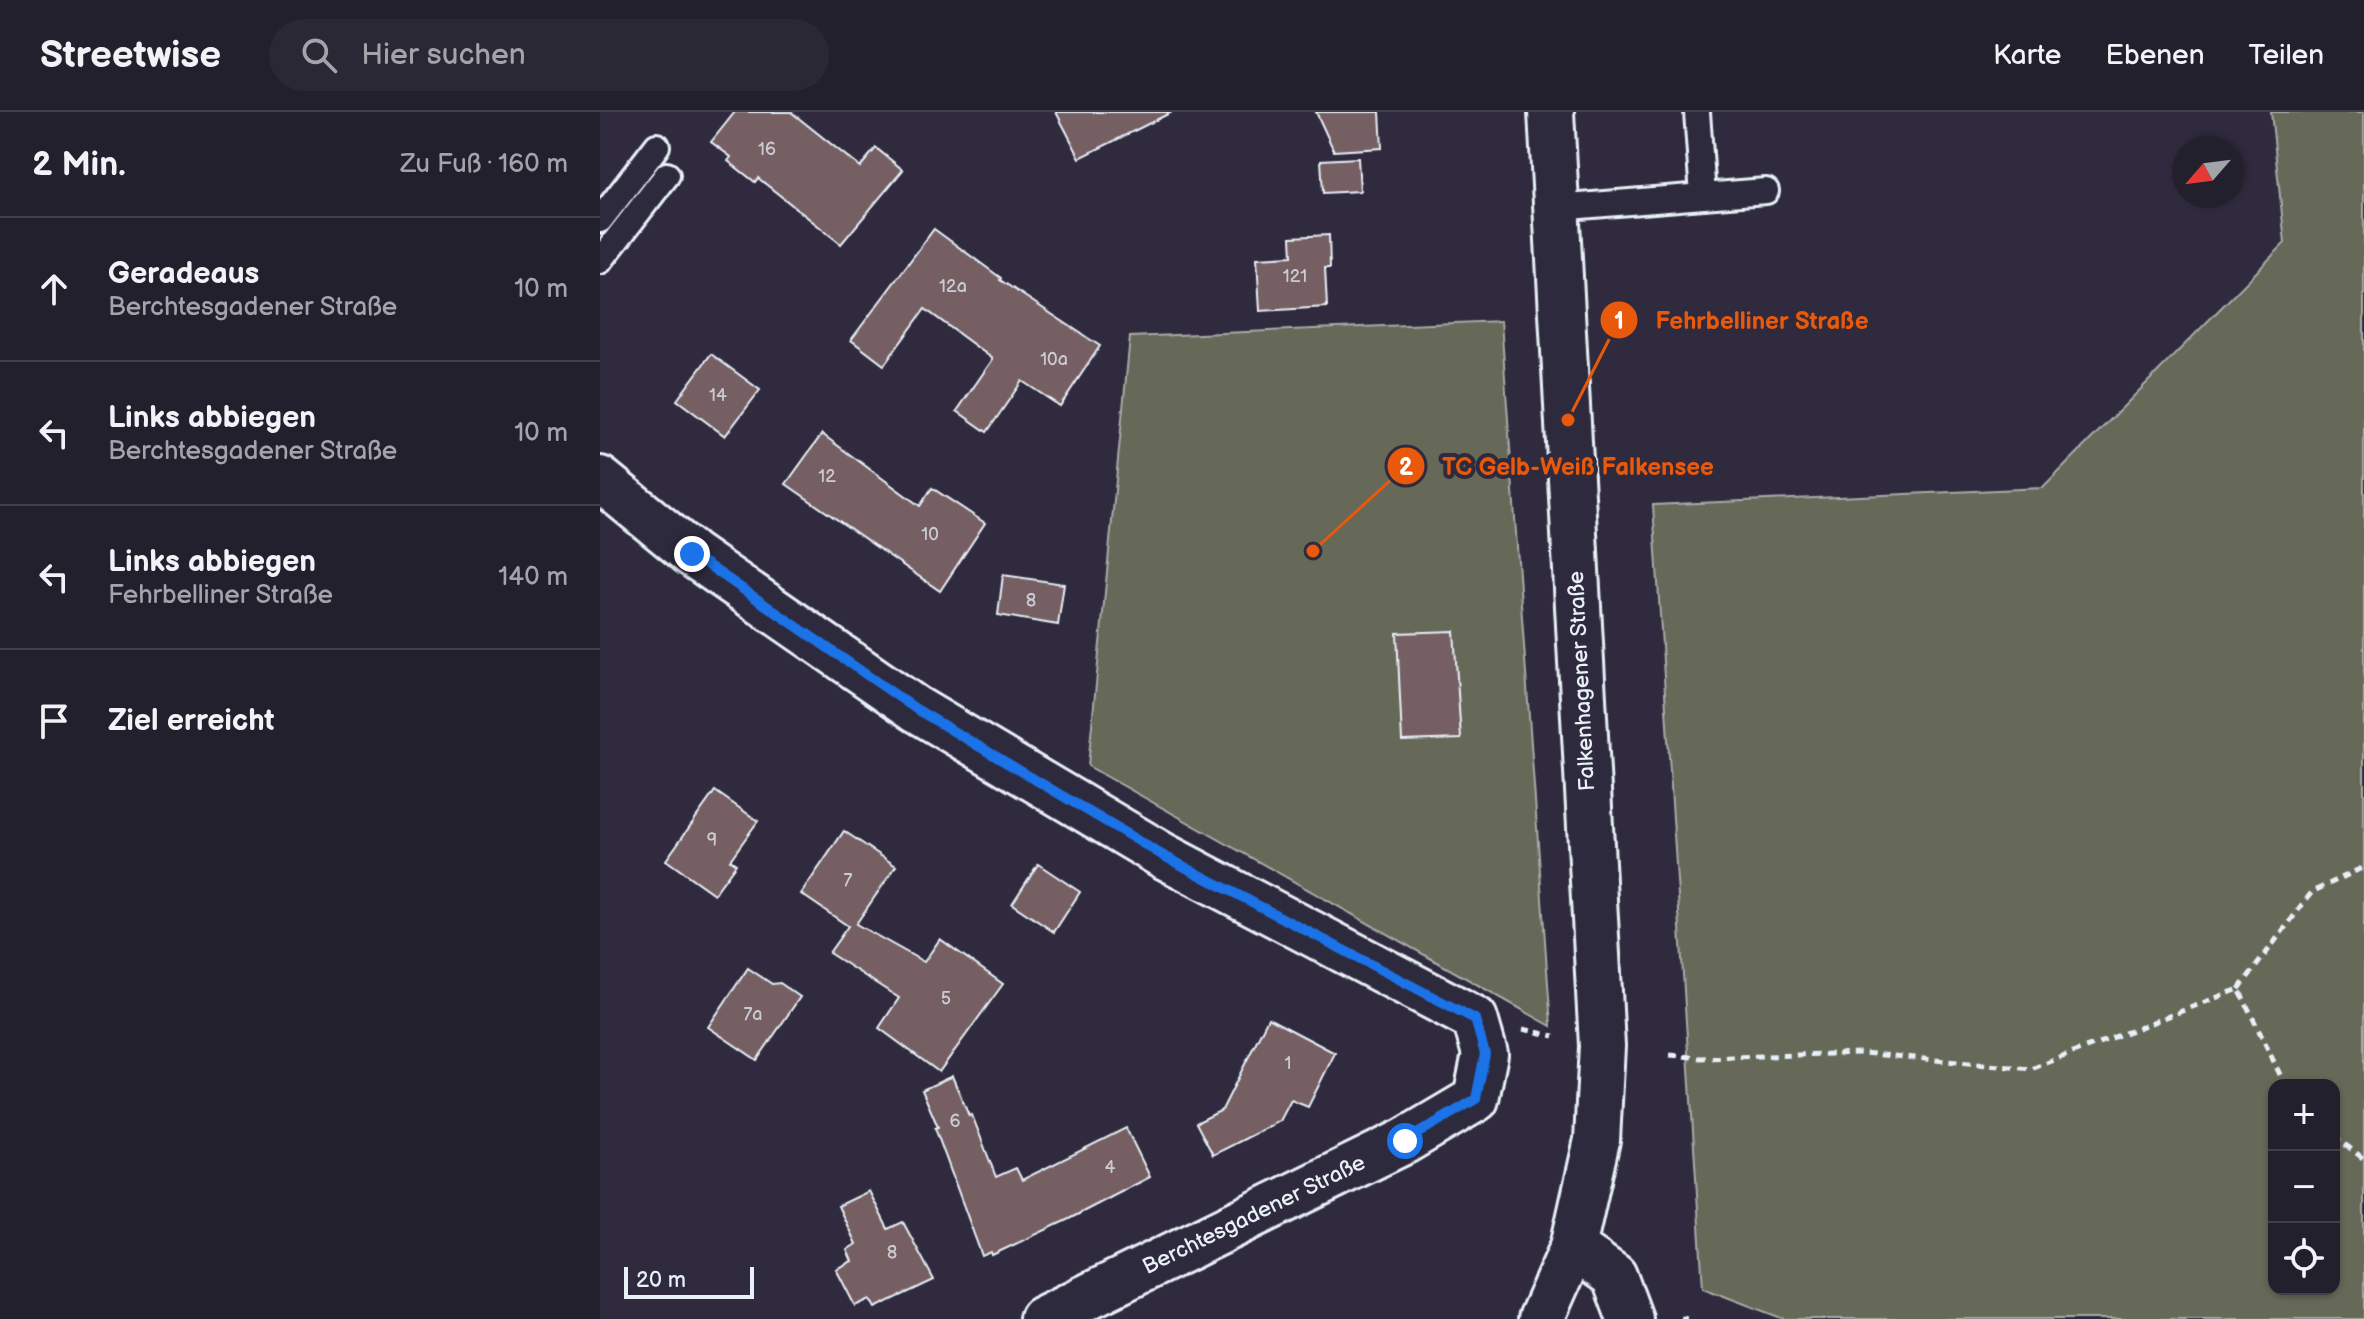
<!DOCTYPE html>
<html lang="de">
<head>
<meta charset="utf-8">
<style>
  :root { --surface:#23202e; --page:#2b2836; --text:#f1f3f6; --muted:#a3a3aa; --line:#403e4a }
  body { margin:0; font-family:"Balsamiq Sans",sans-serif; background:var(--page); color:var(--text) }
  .controls { position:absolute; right:24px; bottom:24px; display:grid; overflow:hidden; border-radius:16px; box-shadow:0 2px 6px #0004 }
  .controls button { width:72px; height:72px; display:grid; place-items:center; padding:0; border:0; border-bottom:2px solid var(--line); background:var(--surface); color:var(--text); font:40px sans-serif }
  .compass { position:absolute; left:1572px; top:24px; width:72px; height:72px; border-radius:50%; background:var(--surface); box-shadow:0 2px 6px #0004; rotate:242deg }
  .scale { position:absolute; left:24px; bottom:20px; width:130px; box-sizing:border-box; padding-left:8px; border:4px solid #e8f1f8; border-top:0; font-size:22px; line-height:28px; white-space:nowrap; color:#e8f1f8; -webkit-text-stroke:6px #2f2a3d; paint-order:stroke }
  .stop { position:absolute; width:24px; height:24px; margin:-18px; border:6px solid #1a73e8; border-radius:50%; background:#fff }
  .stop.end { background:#1a73e8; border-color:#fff; box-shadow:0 2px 8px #0008 }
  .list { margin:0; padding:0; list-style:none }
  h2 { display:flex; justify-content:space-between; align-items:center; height:104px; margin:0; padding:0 32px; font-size:34px }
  h2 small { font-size:26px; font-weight:400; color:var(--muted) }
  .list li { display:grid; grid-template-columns:52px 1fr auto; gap:24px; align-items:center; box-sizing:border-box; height:144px; padding:0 32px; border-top:2px solid var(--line) }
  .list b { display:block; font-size:30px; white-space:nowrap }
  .list p { margin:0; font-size:26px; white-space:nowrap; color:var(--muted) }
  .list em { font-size:26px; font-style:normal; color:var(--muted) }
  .icon { flex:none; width:44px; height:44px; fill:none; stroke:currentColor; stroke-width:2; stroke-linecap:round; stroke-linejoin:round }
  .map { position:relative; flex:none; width:1764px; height:1207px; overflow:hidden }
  header { display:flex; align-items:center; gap:48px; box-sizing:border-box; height:112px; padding:0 40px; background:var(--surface); border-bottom:2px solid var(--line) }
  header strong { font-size:38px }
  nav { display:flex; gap:44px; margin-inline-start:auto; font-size:28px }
  .search { width:560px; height:72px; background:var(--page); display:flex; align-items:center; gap:20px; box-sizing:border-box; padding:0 28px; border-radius:44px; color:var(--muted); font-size:30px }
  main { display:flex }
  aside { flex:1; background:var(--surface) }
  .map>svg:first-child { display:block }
  .green { fill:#666759; stroke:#a7aca8; stroke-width:2; fill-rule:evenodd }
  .building { fill:#755e63; stroke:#e8f1f8; stroke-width:2 }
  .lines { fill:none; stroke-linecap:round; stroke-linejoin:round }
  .service-casing { stroke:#e8f1f8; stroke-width:30 }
  .minor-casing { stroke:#e8f1f8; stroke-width:50 }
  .tertiary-casing { stroke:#e8f1f8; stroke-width:50 }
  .secondary-casing { stroke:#e8f1f8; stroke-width:50 }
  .path { stroke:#e8f1f8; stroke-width:5; stroke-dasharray:8 6; stroke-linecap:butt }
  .service { stroke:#2f2a3d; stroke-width:24 }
  .minor { stroke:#2f2a3d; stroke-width:44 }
  .tertiary { stroke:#2f2a3d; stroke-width:44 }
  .secondary { stroke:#2f2a3d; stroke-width:44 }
  .route { stroke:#1a73e8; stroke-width:10 }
  .labels { text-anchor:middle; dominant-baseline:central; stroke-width:8; stroke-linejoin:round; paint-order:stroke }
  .number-label { font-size:18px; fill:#cbccd3 }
  .street-label { font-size:22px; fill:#e8f1f8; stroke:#2f2a3d }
  .leader { fill:none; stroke:#e8590c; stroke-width:3 }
  .callout-dot { fill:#e8590c; stroke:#2f2a3d; stroke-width:3 }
  .mark-label { font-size:24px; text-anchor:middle; font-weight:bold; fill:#fff }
  .callout-label { font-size:24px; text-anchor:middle; font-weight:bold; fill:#e8590c; stroke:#2f2a3d; stroke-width:8; stroke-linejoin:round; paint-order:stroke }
</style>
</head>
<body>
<header>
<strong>Streetwise</strong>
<div class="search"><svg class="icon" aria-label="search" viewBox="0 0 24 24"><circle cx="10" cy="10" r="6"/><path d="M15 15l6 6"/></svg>Hier suchen</div>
<nav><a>Karte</a><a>Ebenen</a><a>Teilen</a></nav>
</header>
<main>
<aside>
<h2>2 Min.<small>Zu Fuß · 160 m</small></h2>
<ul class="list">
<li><svg class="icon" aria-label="ahead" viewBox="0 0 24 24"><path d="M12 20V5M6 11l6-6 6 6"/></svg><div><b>Geradeaus</b><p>Berchtesgadener Straße</p></div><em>10 m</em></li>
<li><svg class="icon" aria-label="left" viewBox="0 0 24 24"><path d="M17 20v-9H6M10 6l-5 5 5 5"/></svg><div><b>Links abbiegen</b><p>Berchtesgadener Straße</p></div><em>10 m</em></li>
<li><svg class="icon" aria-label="left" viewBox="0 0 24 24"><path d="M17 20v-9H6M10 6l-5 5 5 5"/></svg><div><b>Links abbiegen</b><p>Fehrbelliner Straße</p></div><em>140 m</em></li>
<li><svg class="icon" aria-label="arrive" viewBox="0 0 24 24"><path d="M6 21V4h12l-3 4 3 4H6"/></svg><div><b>Ziel erreicht</b></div></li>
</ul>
</aside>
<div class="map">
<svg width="1764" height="1207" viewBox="0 0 1764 1207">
  <rect width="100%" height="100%" fill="#2f2a3d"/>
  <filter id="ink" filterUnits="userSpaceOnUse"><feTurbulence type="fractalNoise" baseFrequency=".0125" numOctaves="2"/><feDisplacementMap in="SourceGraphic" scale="16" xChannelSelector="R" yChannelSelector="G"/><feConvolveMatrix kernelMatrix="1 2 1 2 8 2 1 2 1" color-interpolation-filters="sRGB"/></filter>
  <g filter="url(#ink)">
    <g class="green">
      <path d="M1671,0H1764V1207H1184L1103,1176L1053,393L1443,376L1685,131ZM1674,973H1734V1177H1674Z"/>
      <polygon points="901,209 951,914 488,654 530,225"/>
    </g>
    <g class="building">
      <polygon points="135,0 191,0 260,55 276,36 303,58 241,132 158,66 155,70 128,49 131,45 111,30"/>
      <polygon points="456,0 572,0 480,46"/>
      <polygon points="716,0 780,0 782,36 734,39"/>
      <polygon points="758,46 760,79 723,81 721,48"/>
      <polygon points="334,117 401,166 400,168 500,234 460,294 422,269 387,320 357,299 393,247 325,197 284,253 251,228"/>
      <polygon points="729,123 730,156 725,156 727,195 660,199 657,146 692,144 691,125"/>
      <polygon points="111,242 160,278 125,324 77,288"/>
      <polygon points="222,322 320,394 332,376 385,411 340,479 186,372"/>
      <polygon points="403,463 464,472 458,513 398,503"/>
      <polygon points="854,519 861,627 802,629 797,521"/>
      <polygon points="115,679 158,709 130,748 136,752 114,782 66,748"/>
      <polygon points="244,719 296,754 256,812 324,850 340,827 403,872 339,960 279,916 299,886 229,841 248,814 201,782"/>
      <polygon points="438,752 480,780 454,820 412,792"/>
      <polygon points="148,856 172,872 180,871 200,885 157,948 108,915"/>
      <polygon points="668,906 735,941 708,995 691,988 680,1009 613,1043 596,1011 622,998"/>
      <polygon points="352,964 369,1004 372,1003 396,1065 416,1056 422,1068 526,1016 550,1065 467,1108 392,1143 391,1140 382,1144 335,1016 338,1015 322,978"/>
      <polygon points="269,1079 288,1117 303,1110 334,1168 275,1196 270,1187 255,1194 236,1157 252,1149 247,1138 256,1132 238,1094"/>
    </g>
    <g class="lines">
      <defs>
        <g id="service">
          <polyline points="1103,84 1166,79"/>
          <polyline points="956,96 1103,84 1097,0"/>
          <polyline points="0,108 57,34"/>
          <polyline points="0,149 67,63"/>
        </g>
        <polyline id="minor" points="0,367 92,442 316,597 562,743 875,907 885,942 876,987 805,1029 442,1207"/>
        <polyline id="tertiary" points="973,1135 1014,1164 1030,1207"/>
        <polyline id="secondary" points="941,1207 973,1135 997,1028 1002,934 951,0"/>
      </defs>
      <use href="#service" class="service-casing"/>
      <use href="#minor" class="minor-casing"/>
      <use href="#tertiary" class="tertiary-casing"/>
      <use href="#secondary" class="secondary-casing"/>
      <g class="path">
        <polyline points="1639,877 1712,780 1764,755"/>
        <polyline points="923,917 954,924"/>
        <polyline points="1070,943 1101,946 1262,941 1431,957 1639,877 1685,973"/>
        <polyline points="1734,1024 1764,1047"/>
        <polyline points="1081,1206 1087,1207"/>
      </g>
      <use href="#service" class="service"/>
      <use href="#minor" class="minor"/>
      <use href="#tertiary" class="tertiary"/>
      <use href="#secondary" class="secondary"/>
    </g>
  </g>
  <g class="lines" filter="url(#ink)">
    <polyline class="route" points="92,442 316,597 562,743 875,907 885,942 876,987 805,1029"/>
  </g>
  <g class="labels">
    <g class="number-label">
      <text x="167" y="37">16</text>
      <text x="695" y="164">121</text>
      <text x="353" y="174">12a</text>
      <text x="454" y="247">10a</text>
      <text x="118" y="283">14</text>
      <text x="227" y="364">12</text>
      <text x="330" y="422">10</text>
      <text x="431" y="488">8</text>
      <text x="112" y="728">9</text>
      <text x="248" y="768">7</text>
      <text x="346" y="886">5</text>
      <text x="153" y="902">7a</text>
      <text x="688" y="951">1</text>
      <text x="355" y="1009">6</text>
      <text x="510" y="1055">4</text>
      <text x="292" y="1140">8</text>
    </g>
    <g class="street-label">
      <text transform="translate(982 569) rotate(-93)">Falkenhagener Straße</text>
      <text transform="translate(654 1103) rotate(-26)">Berchtesgadener Straße</text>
    </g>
  </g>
  <path class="leader" d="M968 308L1019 208M713 439L806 354"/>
  <g class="callout-dot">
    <circle cx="968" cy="308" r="8"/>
    <circle cx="713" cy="439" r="8"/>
    <circle cx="1019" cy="208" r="20"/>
    <circle cx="806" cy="354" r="20"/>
  </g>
  <g class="mark-label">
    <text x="1019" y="217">1</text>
    <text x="806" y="363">2</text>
  </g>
  <g class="callout-label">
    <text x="1162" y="217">Fehrbelliner Straße</text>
    <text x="978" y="363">TC Gelb-Weiß Falkensee</text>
  </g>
</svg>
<div class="controls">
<button>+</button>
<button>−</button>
<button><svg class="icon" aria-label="locate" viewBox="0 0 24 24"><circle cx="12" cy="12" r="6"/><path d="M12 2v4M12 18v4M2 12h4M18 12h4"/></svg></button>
</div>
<svg class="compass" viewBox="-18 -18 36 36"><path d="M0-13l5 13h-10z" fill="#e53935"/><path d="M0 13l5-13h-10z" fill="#a3a3aa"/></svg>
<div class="scale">20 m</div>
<div class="stop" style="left:805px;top:1029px"></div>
<div class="stop end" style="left:92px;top:442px"></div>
</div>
</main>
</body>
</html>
